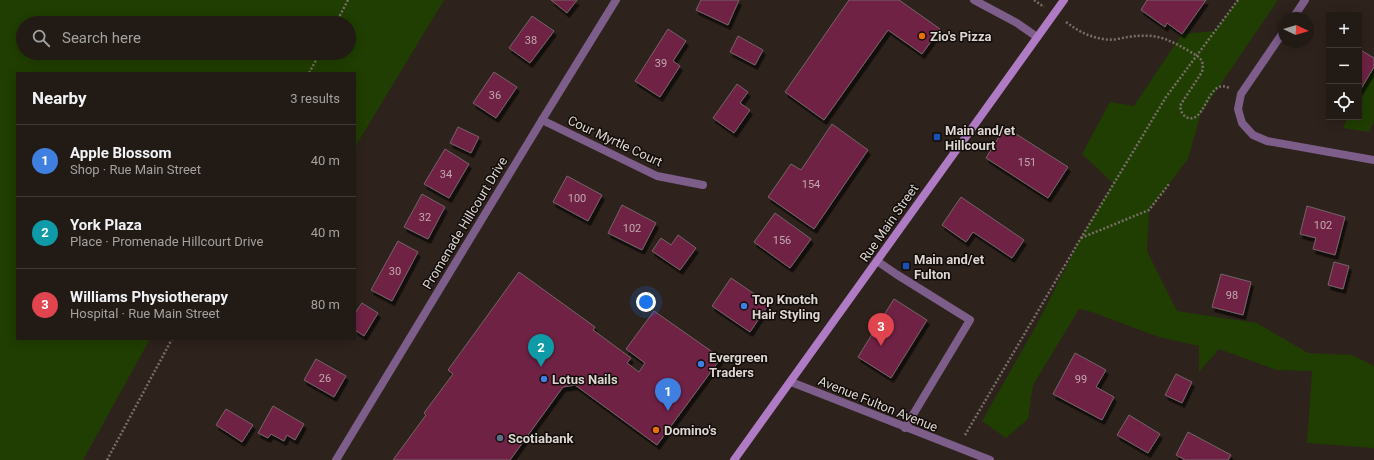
<!DOCTYPE html>
<html lang="en">
<head>
<meta charset="utf-8">
<style>
  :root { --surface:#221a15; --page:#2a231e; --text:#f1f3f6; --muted:#a2a1a0; --line:#3f3834; --accent:#e1af34 }
  body { margin:0; font-family:Roboto,sans-serif; background:var(--page); color:var(--text) }
  .controls { position:absolute; right:12px; top:12px; display:grid; overflow:hidden; border-radius:0px; box-shadow:0 2px 10px #0003 }
  .controls button { width:36px; height:36px; display:grid; place-items:center; padding:0; border:0; border-bottom:1px solid var(--line); background:var(--surface); color:var(--text); font:20px sans-serif }
  .compass { position:absolute; left:1278px; top:12px; width:36px; height:36px; border-radius:50%; background:var(--surface); box-shadow:0 2px 10px #0003; rotate:94deg }
  .you { position:absolute; left:646px; top:302px; width:14px; height:14px; margin:-10px; border:3px solid #fff; border-radius:50%; background:#1a73e8; box-shadow:0 0 0 6px #1a73e833 }
  .badge { display:grid; place-items:center; width:26px; height:26px; border-radius:50%; background:var(--accent); color:#fff; font-size:13px; font-weight:700 }
  .pin { position:absolute; translate:-50% -33px; filter:drop-shadow(0 1px 2px #0008) }
  .pin::after { content:''; position:absolute; top:21px; width:14px; height:12px; background:inherit; clip-path:polygon(0 0,100% 0,50% 100%) }
  .list { margin:0; padding:0; list-style:none }
  h2 { display:flex; justify-content:space-between; align-items:center; height:52px; margin:0; padding:0 16px; font-size:17px }
  h2 small { font-size:13px; font-weight:400; color:var(--muted) }
  .list li { display:grid; grid-template-columns:26px 1fr auto; gap:12px; align-items:center; box-sizing:border-box; height:72px; padding:0 16px; border-top:1px solid var(--line) }
  .list b { display:block; font-size:15px; white-space:nowrap }
  .list p { margin:0; font-size:13px; white-space:nowrap; color:var(--muted) }
  .list em { font-size:13px; font-style:normal; color:var(--muted) }
  .icon { flex:none; width:22px; height:22px; fill:none; stroke:currentColor; stroke-width:2; stroke-linecap:round; stroke-linejoin:round }
  .map { position:relative; flex:none; width:1374px; height:460px; overflow:hidden }
  .search { position:absolute; background:var(--surface); box-shadow:0 2px 10px #0003; left:16px; top:16px; width:340px; height:44px; display:flex; align-items:center; gap:10px; box-sizing:border-box; padding:0 14px; border-radius:22px; color:var(--muted); font-size:15px }
  .panel { position:absolute; background:var(--surface); box-shadow:0 2px 10px #0003; left:16px; top:72px; width:340px; height:268px; border-radius:0px }
  .map>svg:first-child { display:block }
  .green { fill:#203e01; fill-rule:evenodd }
  .building { fill:#6f2144; stroke:#746469; filter:url(#shadow) }
  .lines { fill:none; stroke-linecap:round; stroke-linejoin:round }
  .path { stroke:#786e68; stroke-width:2.5; stroke-dasharray:2 2; stroke-linecap:butt }
  .service { stroke:#7d5d8a; stroke-width:8 }
  .minor { stroke:#7d5d8a; stroke-width:8 }
  .tertiary { stroke:#7d5d8a; stroke-width:8 }
  .secondary { stroke:#af7bc5; stroke-width:8 }
  .food-dot { fill:#e8710a; stroke:#120d0a; stroke-width:1.5 }
  .transit-dot { fill:#1a4fb4; stroke:#120d0a; stroke-width:1.5 }
  .shop-dot { fill:#3f7fe0; stroke:#120d0a; stroke-width:1.5 }
  .service-dot { fill:#5c6f8a; stroke:#120d0a; stroke-width:1.5 }
  .labels { text-anchor:middle; dominant-baseline:central; stroke-width:3; stroke-linejoin:round; paint-order:stroke }
  .number-label { font-size:11px; fill:#c2a8ad }
  .poi-label { font-size:13px; font-weight:bold; fill:#ddd5d0; stroke:#120d0a; text-anchor:start }
  .street-label { font-size:13px; fill:#ddd5d0; stroke:#120d0a }
</style>
</head>
<body>
<div class="map">
<svg width="1374" height="460" viewBox="0 0 1374 460">
  <defs>
    <filter id="shadow"><feDropShadow dx="2.5" dy="4.5" stdDeviation="0" flood-color="#0009"/></filter>
  </defs>
  <rect width="100%" height="100%" fill="#2e221c"/>
  <g class="green">
    <path d="M0,0H444L355,147V73H17V339H150L83,460H0ZM23,23H349V53H23Z"/>
    <polygon points="1238,0 1278,0 1201,113 1188,159 1149,210 1147,251 1177,311 1257,323 1308,353 1352,355 1374,366 1374,448 1307,443 1312,371 1277,370 1219,349 1199,372 1199,346 1159,337 1089,311 1079,309 1033,385 1028,419 1006,438 982,421 1036,326 1081,238 1113,183 1082,154 1110,102 1134,106 1182,34 1215,31"/>
    <polygon points="1374,61 1374,121 1369,132 1343,128 1348,117 1359,117 1359,93"/>
  </g>
  <g class="building">
    <polygon points="551,0 577,0 567,13"/>
    <polygon points="701,0 739,0 728,25 696,10"/>
    <polygon points="849,0 899,0 940,29 922,54 888,30 824,120 785,92"/>
    <polygon points="1147,0 1206,0 1182,34 1167,23 1165,27 1141,10"/>
    <polygon points="532,16 554,31 530,63 509,48"/>
    <polygon points="668,29 686,41 673,61 680,66 660,97 635,81"/>
    <polygon points="738,36 763,50 755,65 730,52"/>
    <polygon points="1359,49 1374,58 1374,67 1359,92"/>
    <polygon points="494,72 517,87 496,118 473,103"/>
    <polygon points="737,84 748,92 740,103 750,110 734,133 713,118"/>
    <polygon points="832,124 868,150 814,229 768,197 791,164 801,170"/>
    <polygon points="458,127 479,137 471,153 450,143"/>
    <polygon points="1005,127 1068,167 1048,198 986,158"/>
    <polygon points="445,149 469,164 449,198 424,184"/>
    <polygon points="567,176 602,195 588,221 553,202"/>
    <polygon points="422,194 445,207 428,239 404,227"/>
    <polygon points="961,197 1024,240 1012,258 973,232 966,242 942,225"/>
    <polygon points="622,205 656,223 642,250 608,233"/>
    <polygon points="1307,206 1345,217 1335,255 1313,249 1316,238 1300,234"/>
    <polygon points="775,213 811,239 790,268 754,242"/>
    <polygon points="678,235 696,248 680,270 652,251 661,238 671,245"/>
    <polygon points="398,241 418,252 392,301 371,290"/>
    <polygon points="1334,262 1349,266 1343,289 1328,285"/>
    <polygon points="519,272 595,327 593,330 631,358 627,363 639,372 645,363 626,349 654,311 721,358 657,445 575,385 563,387 510,460 393,460 426,415 424,413 453,374 448,370"/>
    <polygon points="1221,274 1251,282 1243,315 1212,307"/>
    <polygon points="731,278 769,304 750,332 712,306"/>
    <polygon points="894,299 927,320 891,378 858,357"/>
    <polygon points="362,303 378,313 364,336 355,330 355,313"/>
    <polygon points="1075,353 1106,370 1096,387 1114,397 1102,420 1053,394"/>
    <polygon points="316,359 346,376 334,397 304,380"/>
    <polygon points="1176,374 1192,382 1182,403 1165,395"/>
    <polygon points="273,406 304,424 295,440 287,435 284,441 271,434 268,438 258,433"/>
    <polygon points="226,409 253,425 242,442 216,425"/>
    <polygon points="1129,415 1160,434 1148,453 1117,435"/>
    <polygon points="1188,432 1231,455 1228,460 1185,460 1176,455"/>
  </g>
  <g class="lines">
    <g class="path">
      <polyline points="1034,0 1044,7"/>
      <path d="M1066,22C1078,31 1089,37 1104,39C1112,41 1121,38 1128,37C1156,33 1166,38 1189,51C1199,57 1205,59 1202,72L1181,104C1178,113 1189,124 1198,115C1207,107 1212,79 1229,88"/>
      <polyline points="336,23 348,0"/>
      <polyline points="309,73 320,53"/>
      <polyline points="1081,238 1149,210 1169,184"/>
      <polyline points="965,435 1081,238 1166,97 1238,0"/>
      <polyline points="107,460 172,339"/>
    </g>
    <polyline class="service" points="877,261 896,274 970,320 905,428"/>
    <g class="minor">
      <polyline points="974,0 1017,23 1037,37"/>
      <polyline points="1293,18 1305,0"/>
      <polyline points="1284,31 1241,94 1238,109 1242,123 1253,135 1267,141 1374,160"/>
      <polyline points="542,120 657,176 703,185"/>
      <polyline points="336,460 542,120 616,0"/>
    </g>
    <polyline class="tertiary" points="791,382 990,460"/>
    <polyline class="secondary" points="734,460 1064,0"/>
  </g>
  <g class="food-dot">
    <circle cx="922" cy="36" r="4"/>
    <circle cx="656" cy="430" r="4"/>
  </g>
  <g class="transit-dot">
    <rect x="933" y="133" width="8" height="8" rx="2"/>
    <rect x="902" y="262" width="8" height="8" rx="2"/>
  </g>
  <g class="shop-dot">
    <circle cx="744" cy="306" r="4"/>
    <circle cx="701" cy="364" r="4"/>
    <circle cx="544" cy="379" r="4"/>
  </g>
  <circle class="service-dot" cx="500" cy="438" r="4"/>
  <g class="labels">
    <g class="number-label">
      <text x="531" y="40">38</text>
      <text x="661" y="63">39</text>
      <text x="495" y="95">36</text>
      <text x="1027" y="162">151</text>
      <text x="446" y="174">34</text>
      <text x="811" y="184">154</text>
      <text x="577" y="198">100</text>
      <text x="425" y="217">32</text>
      <text x="1323" y="225">102</text>
      <text x="632" y="228">102</text>
      <text x="782" y="240">156</text>
      <text x="395" y="271">30</text>
      <text x="1232" y="295">98</text>
      <text x="325" y="378">26</text>
      <text x="1081" y="379">99</text>
    </g>
    <g class="poi-label">
      <text x="930" y="36">Zio's Pizza</text>
      <text x="945" y="130">Main and/et<tspan x="945" dy="15">Hillcourt</tspan></text>
      <text x="914" y="259">Main and/et<tspan x="914" dy="15">Fulton</tspan></text>
      <text x="752" y="299">Top Knotch<tspan x="752" dy="15">Hair Styling</tspan></text>
      <text x="709" y="357">Evergreen<tspan x="709" dy="15">Traders</tspan></text>
      <text x="552" y="379">Lotus Nails</text>
      <text x="664" y="430">Domino's</text>
      <text x="508" y="438">Scotiabank</text>
    </g>
    <g class="street-label">
      <text transform="translate(615 141) rotate(25)">Cour Myrtle Court</text>
      <text transform="translate(465 223) rotate(-59)">Promenade Hillcourt Drive</text>
      <text transform="translate(889 223) rotate(-55)">Rue Main Street</text>
      <text transform="translate(878 404) rotate(22)">Avenue Fulton Avenue</text>
    </g>
  </g>
</svg>
<div class="controls">
<button>+</button>
<button>−</button>
<button><svg class="icon" aria-label="locate" viewBox="0 0 24 24"><circle cx="12" cy="12" r="6"/><path d="M12 2v4M12 18v4M2 12h4M18 12h4"/></svg></button>
</div>
<svg class="compass" viewBox="-18 -18 36 36"><path d="M0-13l5 13h-10z" fill="#e53935"/><path d="M0 13l5-13h-10z" fill="#a2a1a0"/></svg>
<div class="you"></div>
<div class="pin badge" style="left:668px;top:411px;background:#3f7fe0">1</div>
<div class="pin badge" style="left:541px;top:367px;background:#0f9aa8">2</div>
<div class="pin badge" style="left:881px;top:346px;background:#e0444e">3</div>
<div class="search"><svg class="icon" aria-label="search" viewBox="0 0 24 24"><circle cx="10" cy="10" r="6"/><path d="M15 15l6 6"/></svg>Search here</div>
<section class="panel">
<h2>Nearby<small>3 results</small></h2>
<ul class="list">
<li><span class="badge" style="background:#3f7fe0">1</span><div><b>Apple Blossom</b><p>Shop · Rue Main Street</p></div><em>40 m</em></li>
<li><span class="badge" style="background:#0f9aa8">2</span><div><b>York Plaza</b><p>Place · Promenade Hillcourt Drive</p></div><em>40 m</em></li>
<li><span class="badge" style="background:#e0444e">3</span><div><b>Williams Physiotherapy</b><p>Hospital · Rue Main Street</p></div><em>80 m</em></li>
</ul>
</section>
</div>
</body>
</html>
